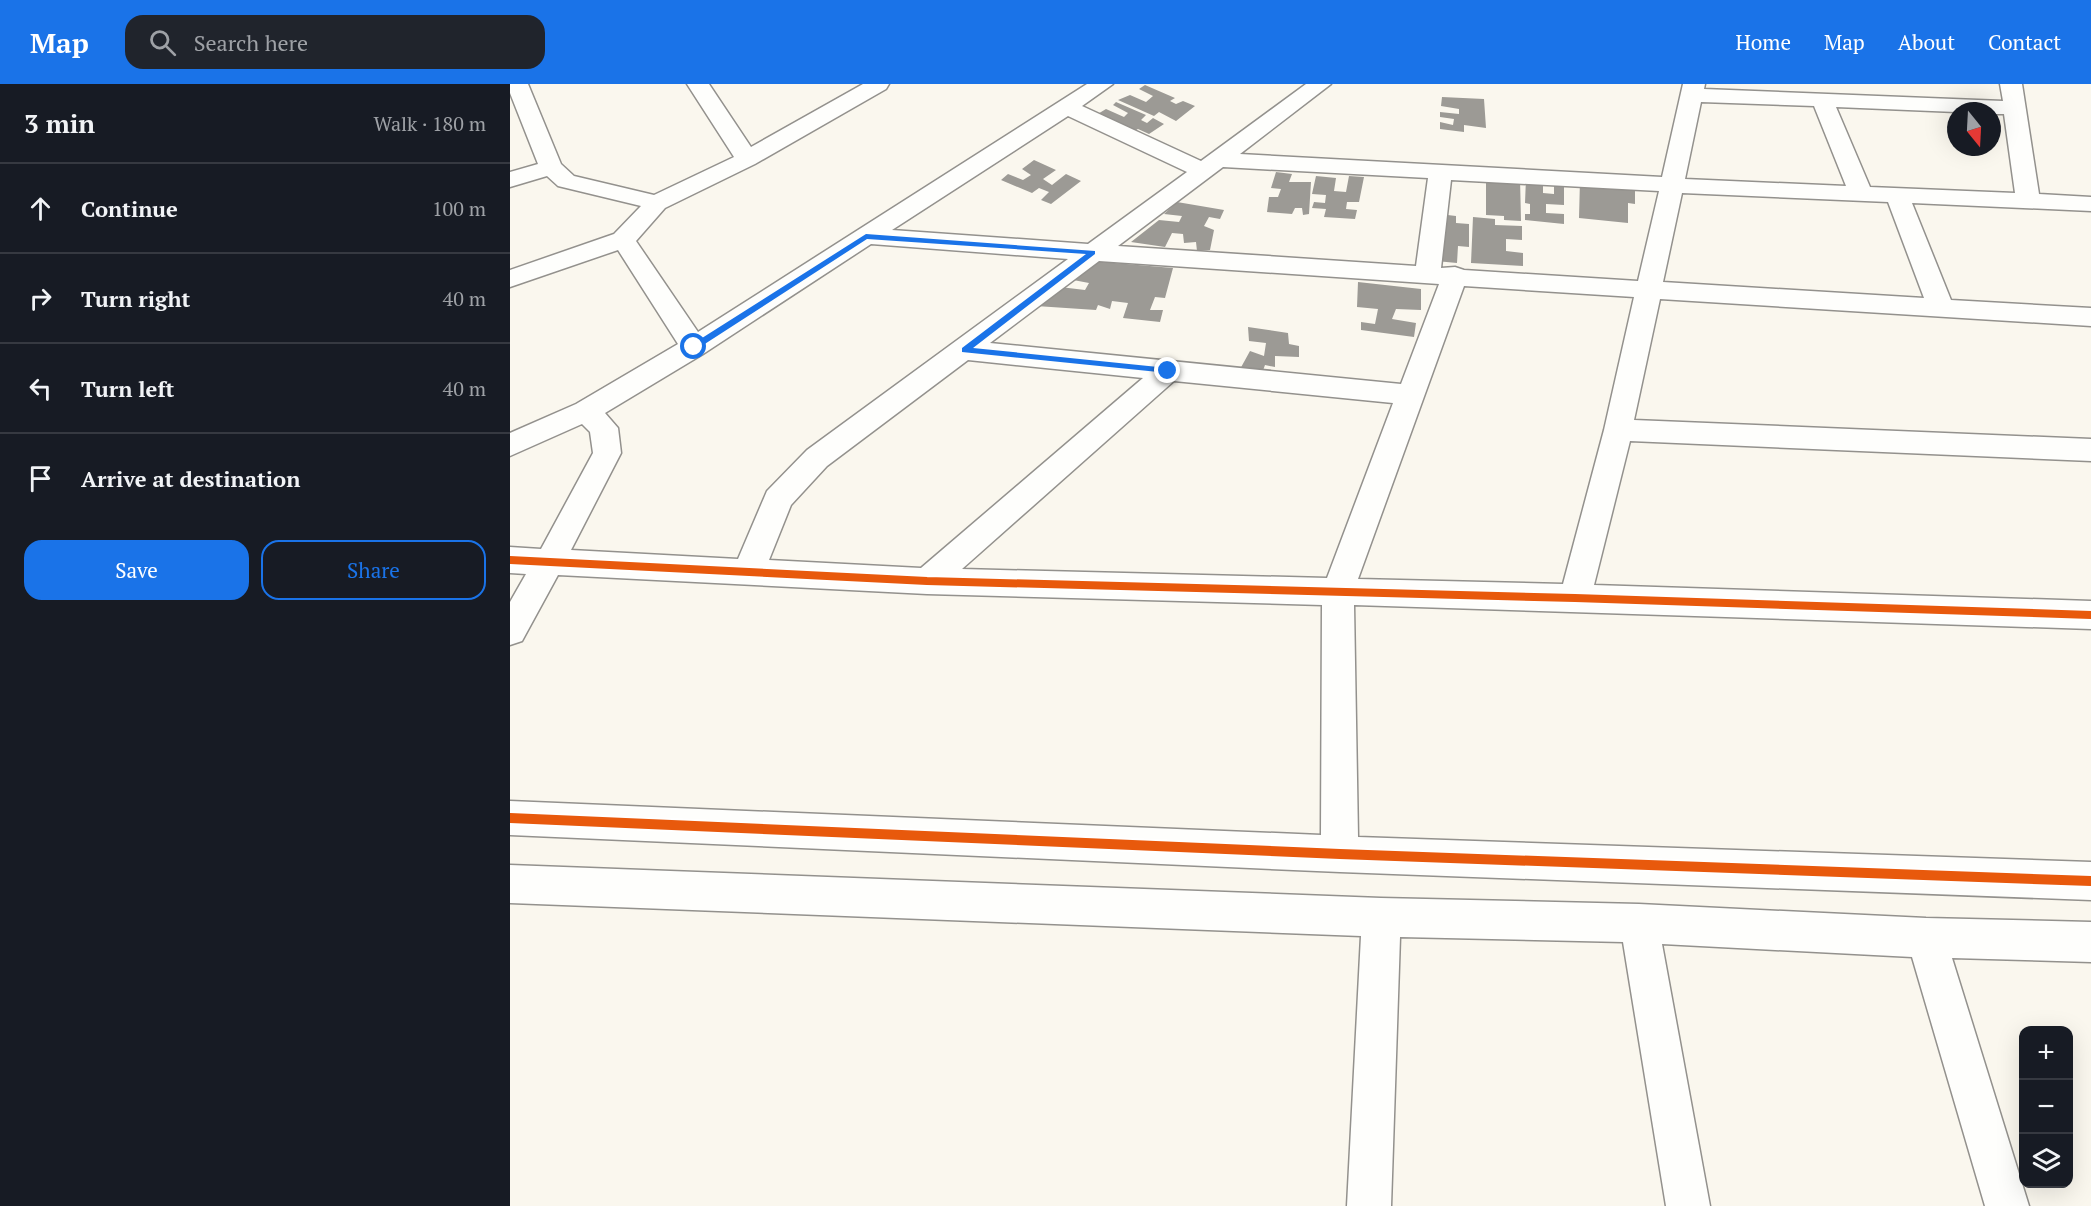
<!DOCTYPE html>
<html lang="en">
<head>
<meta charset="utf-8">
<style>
  :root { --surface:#171b24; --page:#20242c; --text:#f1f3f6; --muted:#9ea1a6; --line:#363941; --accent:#1a73e8 }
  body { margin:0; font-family:"PT Serif",serif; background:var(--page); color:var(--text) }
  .controls { position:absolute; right:18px; bottom:18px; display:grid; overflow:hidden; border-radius:12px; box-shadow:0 6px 24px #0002 }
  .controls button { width:54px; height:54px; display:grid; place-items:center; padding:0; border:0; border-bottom:2px solid var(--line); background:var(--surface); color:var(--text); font:30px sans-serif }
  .compass { position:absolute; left:1437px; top:18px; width:54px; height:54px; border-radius:50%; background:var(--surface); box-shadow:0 6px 24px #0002; rotate:162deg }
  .stop { position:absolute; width:18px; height:18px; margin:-14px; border:4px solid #1a73e8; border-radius:50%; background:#fff }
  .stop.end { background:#1a73e8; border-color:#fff; box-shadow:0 2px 6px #0008 }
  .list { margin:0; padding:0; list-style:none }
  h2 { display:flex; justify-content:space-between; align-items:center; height:78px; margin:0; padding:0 24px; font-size:26px }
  h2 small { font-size:20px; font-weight:400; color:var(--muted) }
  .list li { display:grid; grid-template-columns:39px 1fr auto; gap:18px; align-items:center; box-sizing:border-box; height:90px; padding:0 24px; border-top:2px solid var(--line) }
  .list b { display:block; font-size:22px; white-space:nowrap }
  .list em { font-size:20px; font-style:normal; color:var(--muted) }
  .actions { display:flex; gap:12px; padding:18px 24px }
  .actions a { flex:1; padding:14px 0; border:2px solid var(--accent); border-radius:18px; text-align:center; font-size:21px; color:var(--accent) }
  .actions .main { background:var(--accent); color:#fff }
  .icon { flex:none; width:33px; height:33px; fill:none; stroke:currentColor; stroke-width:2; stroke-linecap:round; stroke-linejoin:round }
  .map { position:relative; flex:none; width:1581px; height:1122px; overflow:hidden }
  header { display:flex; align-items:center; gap:36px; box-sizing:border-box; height:84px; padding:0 30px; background:var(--accent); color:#fff }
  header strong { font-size:28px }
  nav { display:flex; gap:33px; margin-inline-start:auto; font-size:21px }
  .search { width:420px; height:54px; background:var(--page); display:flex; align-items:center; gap:15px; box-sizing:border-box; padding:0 21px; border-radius:18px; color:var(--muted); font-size:22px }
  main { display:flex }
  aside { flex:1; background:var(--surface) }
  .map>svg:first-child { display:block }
  .building { fill:#9c9a95 }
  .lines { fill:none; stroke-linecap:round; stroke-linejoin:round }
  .minor-casing { stroke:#93918d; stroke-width:3 }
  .minor { fill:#fefefc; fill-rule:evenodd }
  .cycleway-far1-casing { stroke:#fff; stroke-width:12 }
  .cycleway-casing { stroke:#fff; stroke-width:14 }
  .cycleway-far1 { stroke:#e8590c; stroke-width:8 }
  .cycleway { stroke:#e8590c; stroke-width:10 }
  .route { fill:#1a73e8 }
</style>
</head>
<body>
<header>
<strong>Map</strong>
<div class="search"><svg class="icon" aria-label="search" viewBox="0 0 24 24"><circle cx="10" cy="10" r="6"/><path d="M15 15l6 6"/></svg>Search here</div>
<nav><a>Home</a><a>Map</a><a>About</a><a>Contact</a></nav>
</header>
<main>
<aside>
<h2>3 min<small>Walk · 180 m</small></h2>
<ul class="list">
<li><svg class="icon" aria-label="ahead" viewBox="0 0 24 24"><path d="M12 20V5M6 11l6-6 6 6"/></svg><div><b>Continue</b></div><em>100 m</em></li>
<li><svg class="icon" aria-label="right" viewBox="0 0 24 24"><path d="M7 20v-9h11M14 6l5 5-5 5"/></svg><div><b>Turn right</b></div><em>40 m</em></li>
<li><svg class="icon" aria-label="left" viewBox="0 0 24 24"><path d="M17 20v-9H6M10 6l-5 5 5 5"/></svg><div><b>Turn left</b></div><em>40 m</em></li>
<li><svg class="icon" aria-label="arrive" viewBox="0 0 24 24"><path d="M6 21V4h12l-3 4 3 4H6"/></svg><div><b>Arrive at destination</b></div></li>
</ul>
<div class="actions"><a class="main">Save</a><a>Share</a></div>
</aside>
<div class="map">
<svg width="1581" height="1122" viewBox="0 0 1581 1122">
  <rect width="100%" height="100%" fill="#faf7ee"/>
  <g class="building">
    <polygon points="635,1 665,14 660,17 666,20 673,17 685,22 666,37 649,28 644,32 608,16 620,11 636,18 643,12 629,5"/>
    <polygon points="932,13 974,15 976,44 954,41 954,48 930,45 930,38 943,41 944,35 930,33 930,28 949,30 949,25 931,22"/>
    <polygon points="606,18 636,31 631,36 637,39 643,34 654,40 639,50 628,45 617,51 581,34 596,25 614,33 618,29 603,21"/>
    <polygon points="524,76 546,86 533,95 542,101 556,90 571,97 541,120 531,116 539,108 529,104 522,109 491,96 498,90 513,96 521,91 512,85"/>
    <polygon points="766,88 782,90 779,98 801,98 799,130 793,131 792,124 785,124 782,130 757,128 759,113 768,113 771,105 761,104"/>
    <polygon points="806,92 826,94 824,107 836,108 839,92 854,93 849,118 837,118 836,125 847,126 845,135 814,133 816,125 802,124 804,118 815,119 816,111 802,110"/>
    <polygon points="976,92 1010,94 1011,137 994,136 994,132 976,131"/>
    <polygon points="1016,94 1033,95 1033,109 1044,110 1044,96 1054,97 1054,121 1036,120 1036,129 1054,130 1054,140 1015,136 1015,130 1020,130 1020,120 1015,119"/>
    <polygon points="1070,96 1125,102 1125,120 1118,119 1118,139 1069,134"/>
    <polygon points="667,118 714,126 710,135 699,133 694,142 704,146 700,166 687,167 686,158 674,159 673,150 662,149 655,163 621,158 649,136 669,138 672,132 654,130"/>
    <polygon points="929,130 946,132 946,139 959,140 959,163 948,162 947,179 926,177"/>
    <polygon points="963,133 985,135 985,141 1012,142 1012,156 996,155 996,167 1013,169 1013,182 961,179"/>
    <polygon points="581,177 663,184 655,214 645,213 640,226 653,226 650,238 613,234 618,219 602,217 600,225 588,221 586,226 526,222 550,203 575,206 579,199 558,195"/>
    <polygon points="848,198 911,205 911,226 886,225 882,235 906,239 904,253 851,246 851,238 865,240 868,225 847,223"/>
    <polygon points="738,243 778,249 779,260 789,262 789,273 765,272 765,283 755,281 751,292 729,287 740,267 754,272 756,259 739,257"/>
  </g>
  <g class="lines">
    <defs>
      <g id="minor">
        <path d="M0,0H18L51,80L64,92L144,111L224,73L177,0H199L241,63L353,0H379L376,5L245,80L155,124L126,157L188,248L577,0H603L572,22L691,77L796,0H821L730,70L1152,93L1173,0H1195L1194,5L1493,17L1490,0H1512L1529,110L1581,113V127L1402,119L1441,216L1581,224V242L1150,215L1124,336L1581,355V377L1120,357L1084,501L1581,517V545L844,521L848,753L1581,778V816L830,788L0,751V717L811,751L812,521L417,510L48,491L12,557L0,561V518L16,490L0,489V463L31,465L83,369L80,348L72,340L0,372V349L66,320L168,260L108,166L0,203V186L104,150L131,122L48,102L37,92L0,103V88L28,80L0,9ZM1191,18L1304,22L1336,102L1175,95ZM1326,23L1446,28L1482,27V30H1494L1505,109L1360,103ZM558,32L677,88L578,160L382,146ZM713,83L918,94L906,182L608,162ZM941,96L1149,107L1128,197L954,186L945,183L931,184ZM1172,109L1378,118L1414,214L1153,198ZM361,160L558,175L297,366L257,407L228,475L61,466L111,369L108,344L95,329L193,270ZM589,177L929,200L891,300L480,259ZM954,202L1124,213L1094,346L1053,500L848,495ZM458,276L633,294L411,484L259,476L281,421L317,382ZM664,297L883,319L817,494L452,485Z"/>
        <polygon points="0,781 871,814 1129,820 1416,834 1581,838 1581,878 1442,874 1519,1122 1475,1122 1402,873 1152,860 1200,1122 1156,1122 1113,858 890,853 881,1122 837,1122 851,852 0,819"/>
      </g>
    </defs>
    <use href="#minor" class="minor-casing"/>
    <use href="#minor" class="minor"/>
    <defs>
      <polyline id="cycleway-far1" points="0,476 417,497 1065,514 1581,531"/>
      <polyline id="cycleway" points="0,734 830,770 1581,797"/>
    </defs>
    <use href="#cycleway-far1" class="cycleway-far1-casing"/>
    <use href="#cycleway" class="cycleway-casing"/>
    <use href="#cycleway-far1" class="cycleway-far1"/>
    <use href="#cycleway" class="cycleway"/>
  </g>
  <polygon class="route" points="356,150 585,167 585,170 463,264 658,284 662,287 658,289 452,268 452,264 576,170 357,155 187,265 181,265 181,261"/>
</svg>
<div class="controls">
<button>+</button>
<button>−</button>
<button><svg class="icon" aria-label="layers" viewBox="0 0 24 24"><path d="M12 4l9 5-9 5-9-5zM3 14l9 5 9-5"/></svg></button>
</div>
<svg class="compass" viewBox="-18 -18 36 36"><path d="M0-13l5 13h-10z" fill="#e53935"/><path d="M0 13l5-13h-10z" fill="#9ea1a6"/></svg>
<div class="stop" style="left:184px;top:263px"></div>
<div class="stop end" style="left:658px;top:287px"></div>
</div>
</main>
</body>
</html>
